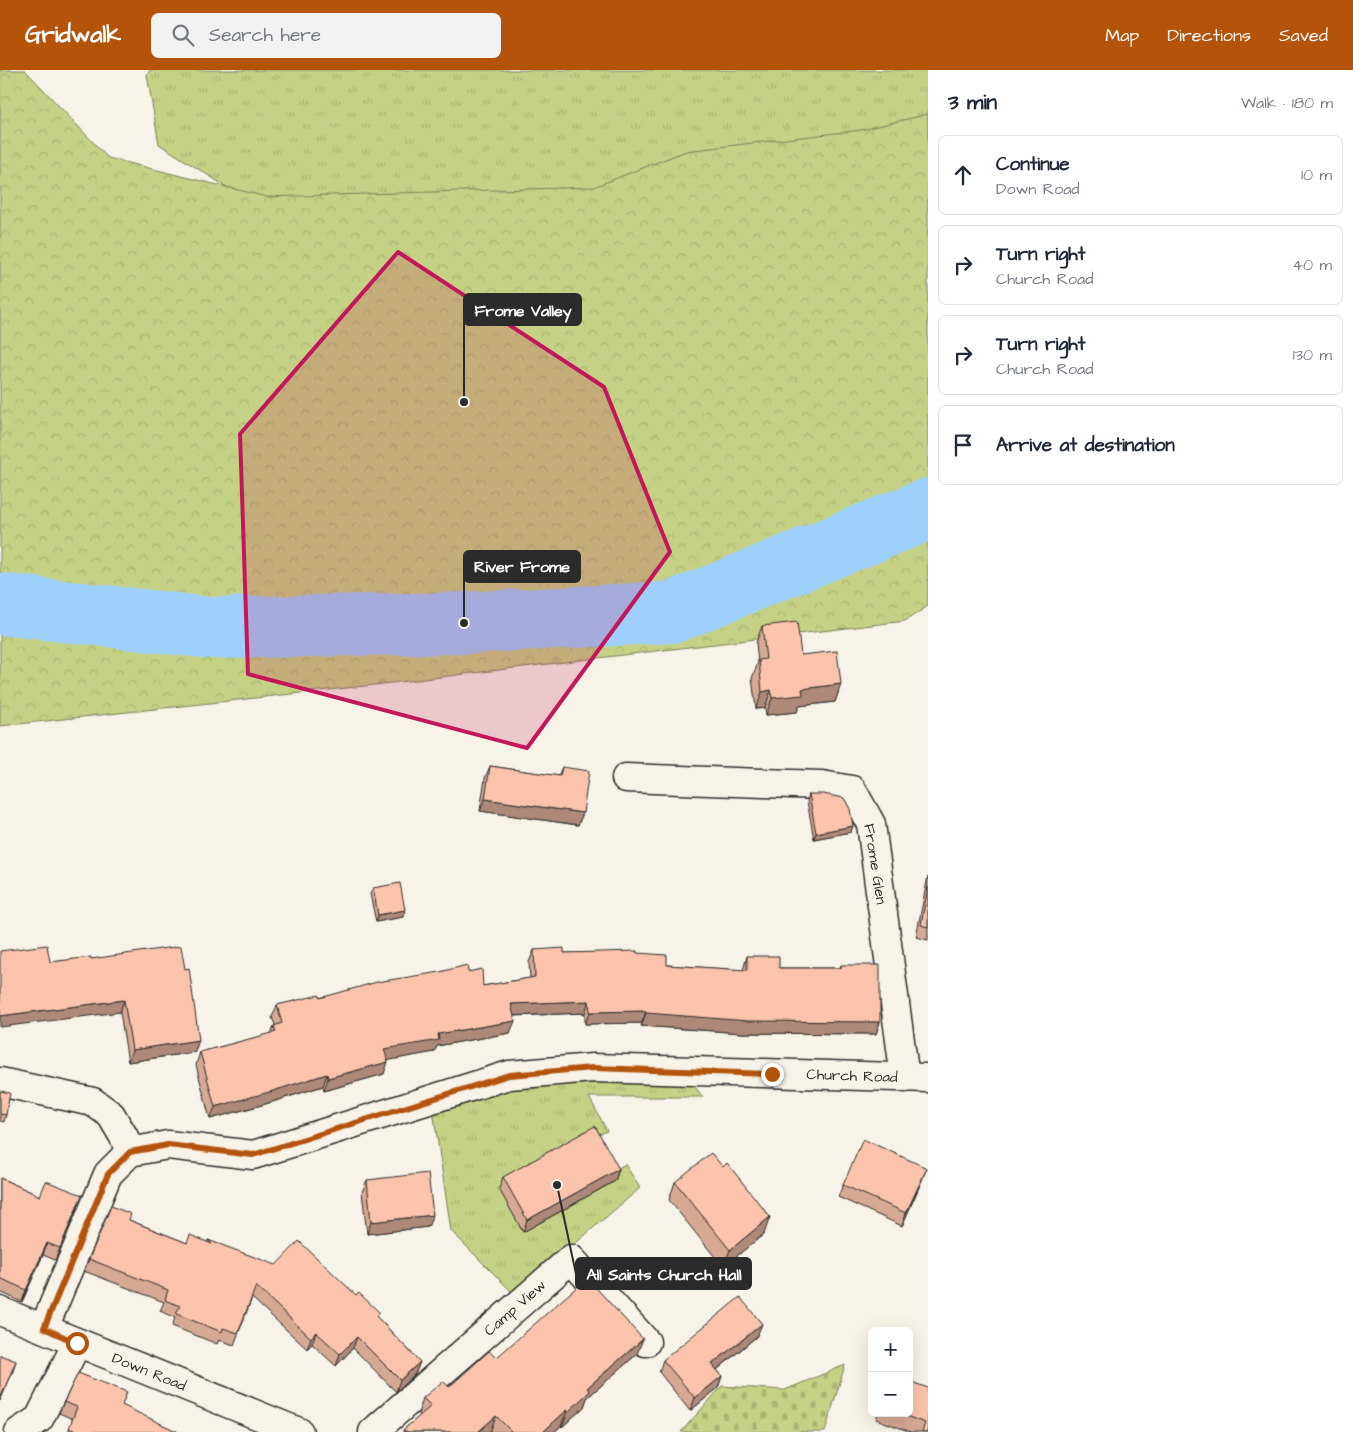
<!DOCTYPE html>
<html lang="en">
<head>
<meta charset="utf-8">
<style>
  :root { --surface:#fff; --page:#f2f2f3; --text:#1f2937; --muted:#747a83; --line:#e0e1e3; --accent:#b45309 }
  body { margin:0; font-family:"Architects Daughter",sans-serif; background:var(--page); color:var(--text) }
  .controls { position:absolute; right:15px; bottom:15px; display:grid; overflow:hidden; border-radius:8px; box-shadow:0 5px 20px #0002 }
  .controls button { width:45px; height:45px; display:grid; place-items:center; padding:0; border:0; border-bottom:1px solid var(--line); background:var(--surface); color:var(--text); font:25px sans-serif }
  .stop { position:absolute; width:15px; height:15px; margin:-11px; border:4px solid #b45309; border-radius:50%; background:#fff }
  .stop.end { background:#b45309; border-color:#fff; box-shadow:0 1px 5px #0008 }
  .list { margin:0; padding:0; list-style:none }
  h2 { display:flex; justify-content:space-between; align-items:center; height:65px; margin:0; padding:0 20px; font-size:21px }
  h2 small { font-size:16px; font-weight:400; color:var(--muted) }
  .list li { display:grid; grid-template-columns:32px 1fr auto; gap:15px; align-items:center; box-sizing:border-box; height:80px; margin:0 10px 10px; padding:0 10px; border:1px solid var(--line); border-radius:8px }
  .list b { display:block; font-size:19px; white-space:nowrap }
  .list p { margin:0; font-size:16px; white-space:nowrap; color:var(--muted) }
  .list em { font-size:16px; font-style:normal; color:var(--muted) }
  .icon { flex:none; width:28px; height:28px; fill:none; stroke:currentColor; stroke-width:2; stroke-linecap:round; stroke-linejoin:round }
  .map { position:relative; flex:none; width:928px; height:1362px; overflow:hidden }
  header { display:flex; align-items:center; gap:30px; box-sizing:border-box; height:70px; padding:0 25px; background:var(--accent); color:#fff }
  header strong { font-size:24px }
  nav { display:flex; gap:28px; margin-inline-start:auto; font-size:18px }
  .search { width:350px; height:45px; background:var(--page); display:flex; align-items:center; gap:12px; box-sizing:border-box; padding:0 18px; border-radius:8px; color:var(--muted); font-size:19px }
  main { display:flex }
  aside { flex:1; background:var(--surface) }
  .map>svg:first-child { display:block }
  .grass { fill:url(#grass-tufts); stroke:#787e58 }
  .forest { fill:url(#forest-crowns); stroke:#787e58 }
  .cemetery { fill:url(#cemetery-stones); stroke:#787e58 }
  .lines { fill:none; stroke-linecap:round; stroke-linejoin:round }
  .river { stroke:#9fd0fc; stroke-width:62 }
  .minor-casing { stroke:#2b2b2b; stroke-width:31 }
  .tertiary-casing { stroke:#2b2b2b; stroke-width:31 }
  .minor { stroke:#f7f3e8; stroke-width:28 }
  .tertiary { stroke:#f7f3e8; stroke-width:28 }
  .wall { fill:#d6a993; stroke:#2b2b2b }
  .shaded-wall { fill:#ae8978; stroke:#2b2b2b }
  .building { fill:#f9c4ab; stroke:#2b2b2b }
  .route { stroke:#b45309; stroke-width:6 }
  .marked { fill:#c2185b; fill-opacity:0.2; stroke:#c2185b; stroke-width:4; stroke-linejoin:round }
  .labels { text-anchor:middle; dominant-baseline:central; stroke-width:4; stroke-linejoin:round; paint-order:stroke }
  .street-label { font-size:15px; fill:#2b2b2b; stroke:#f7f3e8 }
  .leader { fill:none; stroke:#2b2b2b; stroke-width:2 }
  .callout-dot { fill:#2b2b2b; stroke:#f7f3e8; stroke-width:2 }
  .callout { fill:#2b2b2b; stroke:#2b2b2b; stroke-width:2 }
  .callout-label { font-size:16px; text-anchor:middle; font-weight:bold; fill:#fff }
</style>
</head>
<body>
<header>
<strong>Gridwalk</strong>
<div class="search"><svg class="icon" aria-label="search" viewBox="0 0 24 24"><circle cx="10" cy="10" r="6"/><path d="M15 15l6 6"/></svg>Search here</div>
<nav><a>Map</a><a>Directions</a><a>Saved</a></nav>
</header>
<main>
<div class="map">
<svg width="928" height="1362" viewBox="0 0 928 1362">
  <defs>
    <pattern id="grass-tufts" width="24" height="20" patternUnits="userSpaceOnUse" patternTransform="scale(1.25)"><rect width="24" height="20" fill="#c5d184"/><path d="M3 7l-1-3M5 7V3M7 7l1-3M15 17l-1-3M17 17v-4M19 17l1-3" fill="none" stroke="#a9b472"/></pattern>
    <pattern id="forest-crowns" width="20" height="18" patternUnits="userSpaceOnUse" patternTransform="scale(1.25)"><rect width="20" height="18" fill="#c5d184"/><path d="M2 6a3 3 0 1 1 6 0M12 15a3 3 0 1 1 6 0" fill="none" stroke="#a9b472"/></pattern>
    <pattern id="cemetery-stones" width="16" height="16" patternUnits="userSpaceOnUse" patternTransform="scale(1.25)"><rect width="16" height="16" fill="#c5d184"/><path d="M2 7V4a2 2 0 0 1 4 0v3zM10 15v-3a2 2 0 0 1 4 0v3z" fill="#a9b472"/></pattern>
  </defs>
  <rect width="100%" height="100%" fill="#f7f3e8"/>
  <filter id="ink" filterUnits="userSpaceOnUse"><feTurbulence type="fractalNoise" baseFrequency=".02" numOctaves="2"/><feDisplacementMap in="SourceGraphic" scale="10" xChannelSelector="R" yChannelSelector="G"/><feConvolveMatrix kernelMatrix="1 2 1 2 8 2 1 2 1" color-interpolation-filters="sRGB"/></filter>
  <g filter="url(#ink)">
    <g class="grass">
      <polygon points="150,0 928,0 928,90 773,129 255,135 159,74 147,5"/>
      <polygon points="525,1007 691,1012 703,1027 589,1027 607,1061 590,1068 523,1162 614,1111 610,1103 625,1094 640,1118 515,1225 451,1161 433,1040"/>
    </g>
    <polygon class="forest" points="0,0 25,0 108,88 267,127 594,117 686,81 861,60 928,44 928,536 905,551 374,615 0,656"/>
    <polygon class="cemetery" points="845,1295 825,1362 681,1362 722,1316 785,1320"/>
    <g class="lines">
      <polyline class="river" points="0,534 212,558 464,553 673,542 928,439"/>
      <defs>
        <g id="minor">
          <polyline points="626,708 822,715 852,720 871,754 905,1008"/>
          <polyline points="0,1012 93,1032 111,1045 124,1067 130,1082"/>
          <polyline points="44,1258 108,1104 130,1082 168,1075 253,1085 509,1005 593,998 928,1008"/>
          <polyline points="19,1362 39,1349 77,1273"/>
          <polyline points="373,1362 571,1189 646,1272"/>
        </g>
        <polyline id="tertiary" points="0,1241 299,1362"/>
      </defs>
      <use href="#minor" class="minor-casing"/>
      <use href="#tertiary" class="tertiary-casing"/>
      <use href="#minor" class="minor"/>
      <use href="#tertiary" class="tertiary"/>
    </g>
    <g class="wall">
      <polygon points="762,556 841,614 835,632 799,636 797,642 766,645 765,638 756,639 752,608 758,593 756,573"/>
      <polygon points="490,696 558,706 562,697 583,743 578,755 480,741 485,708"/>
      <polygon points="809,724 851,762 814,769 807,731"/>
      <polygon points="928,806 928,870 916,867"/>
      <polygon points="373,818 403,847 376,852 370,824"/>
      <polygon points="534,880 564,883 637,883 667,895 743,900 747,886 779,898 840,898 841,895 880,952 876,964 743,963 641,956 642,953 585,954 585,943 514,946 510,963 437,976 434,982 387,990 384,1004 324,1021 323,1016 269,1033 210,1049 196,995 200,982 271,964 274,956 275,955 272,947 277,935 468,902 483,916 530,908 529,892"/>
      <polygon points="91,889 195,982 128,992 120,942 50,892"/>
      <polygon points="0,1021 6,1045 4,1052 0,1051"/>
      <polygon points="723,1097 764,1164 723,1197 669,1130 675,1112"/>
      <polygon points="619,1099 615,1111 523,1162 499,1119 503,1107"/>
      <polygon points="0,1108 40,1126 77,1137 55,1190 43,1185 22,1232 0,1222"/>
      <polygon points="367,1110 428,1157 367,1164 362,1122"/>
      <polygon points="922,1110 902,1156 838,1127 843,1115"/>
      <polygon points="129,1150 187,1173 207,1172 208,1170 378,1248 420,1292 415,1304 396,1322 353,1278 336,1296 312,1274 307,1279 252,1228 234,1275 219,1270 217,1274 172,1256 175,1248 160,1241 164,1232 84,1201 89,1189"/>
      <polygon points="757,1266 717,1300 722,1306 718,1318 690,1341 659,1302 663,1290"/>
      <polygon points="637,1284 587,1328 584,1337 562,1357 561,1356 554,1362 492,1362 491,1361 490,1362 403,1362 403,1360 420,1346 418,1344 423,1328 449,1317 496,1288"/>
      <polygon points="928,1318 928,1362 911,1362 876,1349 878,1343 909,1343"/>
      <polygon points="64,1332 122,1336 178,1362 68,1362 73,1349 59,1343"/>
    </g>
    <g class="shaded-wall">
      <polygon points="841,614 835,632 799,636 797,642 766,645 772,628 802,619"/>
      <polygon points="771,620 765,638 756,639 762,622"/>
      <polygon points="485,729 583,743 578,755 480,741"/>
      <polygon points="853,756 851,762 814,769 816,763"/>
      <polygon points="405,840 403,847 376,852 378,845"/>
      <polygon points="124,930 120,942 0,957 0,946"/>
      <polygon points="589,931 585,943 507,946 511,934"/>
      <polygon points="646,941 642,953 585,954 590,942"/>
      <polygon points="646,943 880,952 876,964 743,963 641,956"/>
      <polygon points="515,951 510,963 437,976 434,982 380,992 384,979 438,964"/>
      <polygon points="199,970 195,982 128,992 132,980"/>
      <polygon points="388,992 384,1004 324,1021 328,1008"/>
      <polygon points="327,1004 323,1016 269,1033 210,1049 215,1037"/>
      <polygon points="927,1098 922,1110 902,1156 906,1143"/>
      <polygon points="619,1099 615,1111 523,1162 527,1150"/>
      <polygon points="433,1145 428,1157 367,1164 371,1152"/>
      <polygon points="770,1147 764,1164 723,1197 730,1180"/>
      <polygon points="47,1173 43,1185 22,1232 26,1220"/>
      <polygon points="762,1254 757,1266 708,1307 712,1294"/>
      <polygon points="316,1262 312,1274 307,1279 311,1268"/>
      <polygon points="357,1267 353,1278 336,1296 340,1284"/>
      <polygon points="643,1269 637,1284 587,1328 584,1337 562,1357 568,1342 587,1318"/>
      <polygon points="16,1291 12,1304 0,1331 0,1329"/>
      <polygon points="420,1292 415,1304 396,1322 400,1310"/>
      <polygon points="722,1306 718,1318 690,1341 695,1328"/>
      <polygon points="567,1340 561,1356 554,1362 543,1362"/>
      <polygon points="496,1346 490,1362 478,1362"/>
    </g>
    <g class="building">
      <polygon points="797,552 801,585 837,581 841,614 802,619 803,625 772,628 771,620 762,622 759,590 766,589 762,556"/>
      <polygon points="490,696 560,706 562,697 589,701 583,743 485,729"/>
      <polygon points="809,724 823,724 844,728 850,739 853,756 816,763"/>
      <polygon points="400,813 405,840 378,845 373,818"/>
      <polygon points="928,817 928,857 921,855"/>
      <polygon points="47,875 50,892 91,887 91,889 181,876 185,899 189,898 199,970 132,980 124,930 0,946 0,881"/>
      <polygon points="564,878 564,883 637,881 637,883 667,885 667,895 747,900 747,886 779,886 779,898 841,898 841,895 880,895 880,952 748,951 646,943 646,941 590,942 589,931 511,934 515,951 438,964 439,970 384,979 388,992 328,1008 327,1004 273,1021 215,1037 200,982 276,962 274,956 282,953 277,935 319,925 320,928 377,912 440,902 467,895 468,902 482,899 483,916 535,907 534,880"/>
      <polygon points="0,1021 10,1023 6,1045 0,1044"/>
      <polygon points="595,1056 619,1099 527,1150 503,1107"/>
      <polygon points="863,1069 927,1098 906,1143 843,1115"/>
      <polygon points="711,1083 723,1097 727,1093 770,1147 730,1180 675,1112"/>
      <polygon points="428,1103 433,1145 371,1152 367,1110"/>
      <polygon points="0,1108 40,1126 46,1111 82,1125 60,1178 47,1173 26,1220 0,1208"/>
      <polygon points="111,1136 131,1144 129,1150 187,1173 190,1165 212,1174 208,1170 276,1195 299,1171 356,1225 359,1223 380,1243 376,1246 420,1292 400,1310 357,1267 340,1284 316,1262 311,1268 256,1216 238,1263 223,1258 222,1262 176,1244 180,1236 165,1230 168,1220 89,1189"/>
      <polygon points="587,1208 643,1269 587,1318 590,1321 568,1342 567,1340 543,1362 512,1362 496,1346 478,1362 408,1362 403,1360 431,1336 423,1328 443,1311 449,1317 489,1281 496,1288"/>
      <polygon points="740,1227 762,1254 712,1294 722,1306 695,1328 663,1290"/>
      <polygon points="0,1285 16,1291 0,1329"/>
      <polygon points="78,1303 127,1322 122,1335 178,1362 78,1362 69,1358 77,1337 64,1332"/>
      <polygon points="909,1311 928,1318 928,1362 922,1362 925,1353 898,1343 909,1343"/>
    </g>
  </g>
  <g class="lines" filter="url(#ink)">
    <polyline class="route" points="77,1273 44,1258 108,1104 130,1082 168,1075 253,1085 509,1005 593,998 772,1004"/>
  </g>
  <path class="marked" d="M398,182L604,317L670,482L527,678L248,604L240,364Z"/>
  <g class="labels">
    <g class="street-label">
      <text transform="translate(875 794) rotate(81)">Frome Glen</text>
      <text transform="translate(852 1006) rotate(2)">Church Road</text>
      <text transform="translate(515 1238) rotate(-41)">Camp View</text>
      <text transform="translate(149 1302) rotate(22)">Down Road</text>
    </g>
  </g>
  <path class="leader" d="M464 332L464 240M464 553L464 497M557 1115L576 1204"/>
  <g class="callout-dot">
    <circle cx="464" cy="332" r="5"/>
    <circle cx="464" cy="553" r="5"/>
    <circle cx="557" cy="1115" r="5"/>
  </g>
  <g class="callout">
    <rect x="464" y="224" width="117" height="31" rx="5"/>
    <rect x="464" y="481" width="116" height="31" rx="5"/>
    <rect x="576" y="1188" width="175" height="31" rx="5"/>
  </g>
  <g class="callout-label">
    <text x="523" y="246">Frome Valley</text>
    <text x="522" y="502">River Frome</text>
    <text x="664" y="1210">All Saints Church Hall</text>
  </g>
</svg>
<div class="controls">
<button>+</button>
<button>−</button>
</div>
<div class="stop" style="left:77px;top:1273px"></div>
<div class="stop end" style="left:772px;top:1004px"></div>
</div>
<aside>
<h2>3 min<small>Walk · 180 m</small></h2>
<ul class="list">
<li><svg class="icon" aria-label="ahead" viewBox="0 0 24 24"><path d="M12 20V5M6 11l6-6 6 6"/></svg><div><b>Continue</b><p>Down Road</p></div><em>10 m</em></li>
<li><svg class="icon" aria-label="right" viewBox="0 0 24 24"><path d="M7 20v-9h11M14 6l5 5-5 5"/></svg><div><b>Turn right</b><p>Church Road</p></div><em>40 m</em></li>
<li><svg class="icon" aria-label="right" viewBox="0 0 24 24"><path d="M7 20v-9h11M14 6l5 5-5 5"/></svg><div><b>Turn right</b><p>Church Road</p></div><em>130 m</em></li>
<li><svg class="icon" aria-label="arrive" viewBox="0 0 24 24"><path d="M6 21V4h12l-3 4 3 4H6"/></svg><div><b>Arrive at destination</b></div></li>
</ul>
</aside>
</main>
</body>
</html>
